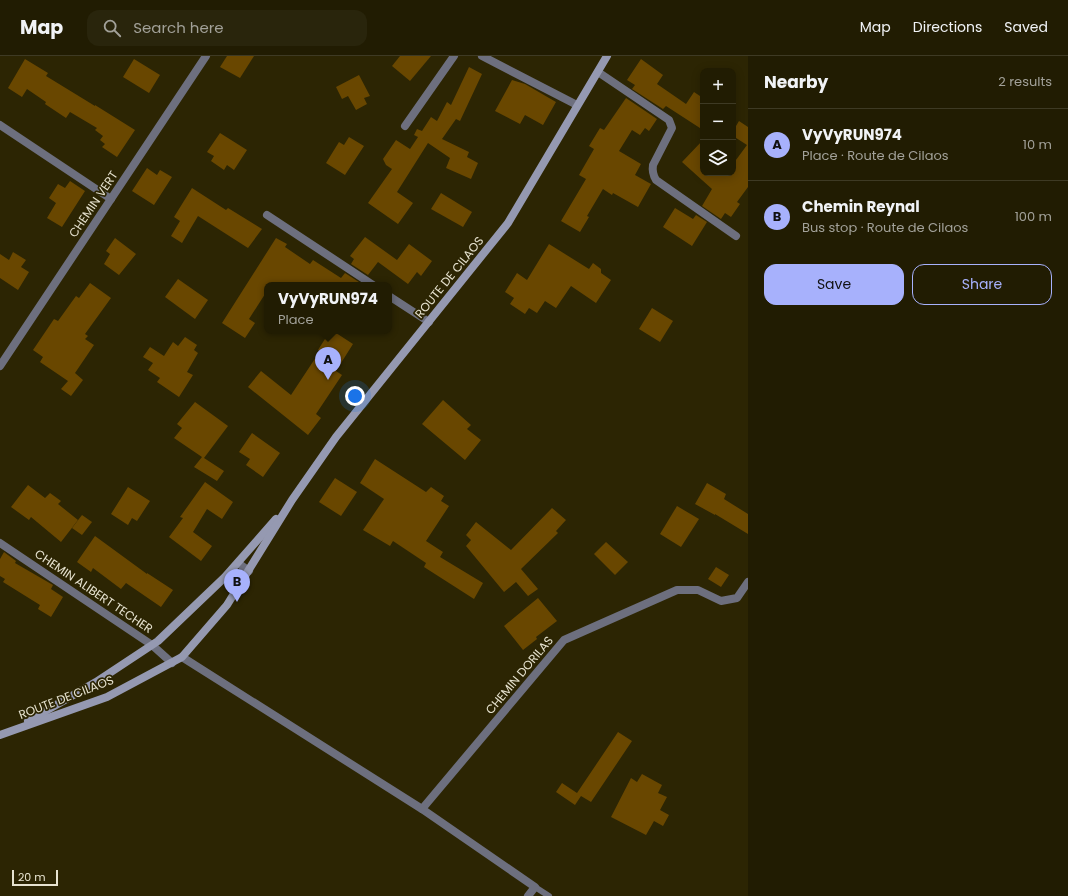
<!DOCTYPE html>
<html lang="en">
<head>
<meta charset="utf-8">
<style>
  :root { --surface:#211c02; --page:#29250c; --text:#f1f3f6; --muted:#a2a199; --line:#3e3a24; --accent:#a7b1fc }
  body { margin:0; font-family:Poppins,sans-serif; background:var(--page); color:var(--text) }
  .controls { position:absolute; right:12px; top:12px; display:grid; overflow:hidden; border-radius:8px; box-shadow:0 2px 10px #0003 }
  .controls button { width:36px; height:36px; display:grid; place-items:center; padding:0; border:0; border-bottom:1px solid var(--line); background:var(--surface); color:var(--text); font:20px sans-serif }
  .scale { position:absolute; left:12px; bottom:10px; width:46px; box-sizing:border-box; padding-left:4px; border:2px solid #e7e3d0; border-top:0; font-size:11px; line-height:14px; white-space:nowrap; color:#e7e3d0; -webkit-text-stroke:3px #2c2503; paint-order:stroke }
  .you { position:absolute; left:355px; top:340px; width:14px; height:14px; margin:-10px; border:3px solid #fff; border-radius:50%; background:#1a73e8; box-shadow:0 0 0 6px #1a73e833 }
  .badge { display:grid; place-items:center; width:26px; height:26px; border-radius:50%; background:var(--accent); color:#111; font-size:13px; font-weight:700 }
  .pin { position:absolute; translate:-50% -33px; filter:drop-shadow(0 1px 2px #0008) }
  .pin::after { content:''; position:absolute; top:21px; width:14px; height:12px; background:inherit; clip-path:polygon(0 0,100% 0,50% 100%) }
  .popup { position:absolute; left:264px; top:226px; width:128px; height:52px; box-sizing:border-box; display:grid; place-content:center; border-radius:8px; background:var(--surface); filter:drop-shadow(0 1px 3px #0005); font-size:13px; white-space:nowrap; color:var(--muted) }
  .popup b { font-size:15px; color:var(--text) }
  .popup::after { content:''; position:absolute; left:50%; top:100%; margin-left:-8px; border:8px solid transparent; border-top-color:var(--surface) }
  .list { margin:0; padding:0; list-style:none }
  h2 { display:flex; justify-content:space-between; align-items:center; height:52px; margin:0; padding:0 16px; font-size:17px }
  h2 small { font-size:13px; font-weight:400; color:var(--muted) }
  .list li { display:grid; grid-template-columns:26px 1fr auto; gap:12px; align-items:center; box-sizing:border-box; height:72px; padding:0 16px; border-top:1px solid var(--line) }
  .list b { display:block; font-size:15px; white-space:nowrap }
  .list p { margin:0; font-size:13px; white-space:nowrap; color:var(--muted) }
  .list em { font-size:13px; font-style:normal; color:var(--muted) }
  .actions { display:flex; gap:8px; padding:12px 16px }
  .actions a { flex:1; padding:9px 0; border:1px solid var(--accent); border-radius:12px; text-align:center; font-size:14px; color:var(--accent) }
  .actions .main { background:var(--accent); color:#111 }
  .icon { flex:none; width:22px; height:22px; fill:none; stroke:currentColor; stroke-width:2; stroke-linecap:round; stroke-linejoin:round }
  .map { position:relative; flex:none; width:748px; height:840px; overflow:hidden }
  header { display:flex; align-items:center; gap:24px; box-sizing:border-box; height:56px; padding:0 20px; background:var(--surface); border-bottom:1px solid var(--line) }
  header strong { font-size:19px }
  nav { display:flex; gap:22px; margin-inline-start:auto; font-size:14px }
  .search { width:280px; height:36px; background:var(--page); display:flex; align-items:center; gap:10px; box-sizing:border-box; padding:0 14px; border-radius:12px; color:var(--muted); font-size:15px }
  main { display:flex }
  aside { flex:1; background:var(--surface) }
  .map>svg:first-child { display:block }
  .building { fill:#694700 }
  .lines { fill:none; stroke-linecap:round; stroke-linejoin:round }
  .service { stroke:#6d6f7e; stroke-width:6 }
  .minor { stroke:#6d6f7e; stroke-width:8 }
  .secondary { stroke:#9599b1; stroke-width:8 }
  .labels { text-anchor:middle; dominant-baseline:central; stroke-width:3.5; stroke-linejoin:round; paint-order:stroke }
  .street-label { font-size:12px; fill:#e7e3d0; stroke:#2c2503 }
</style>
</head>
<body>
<header>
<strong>Map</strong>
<div class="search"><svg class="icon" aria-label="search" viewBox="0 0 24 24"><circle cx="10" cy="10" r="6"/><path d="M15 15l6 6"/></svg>Search here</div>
<nav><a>Map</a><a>Directions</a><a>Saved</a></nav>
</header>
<main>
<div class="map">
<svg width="748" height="840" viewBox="0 0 748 840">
  <rect width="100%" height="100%" fill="#2c2503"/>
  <g class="building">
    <polygon points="227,0 254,0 240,22 220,11"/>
    <polygon points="400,0 431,0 410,25 392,10"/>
    <polygon points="25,3 48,17 46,20 95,50 95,49 135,74 117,101 102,91 105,88 100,84 103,80 95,74 97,72 70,56 66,62 45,48 46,46 27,33 22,41 8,32"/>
    <polygon points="134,3 160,19 149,37 123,21"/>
    <polygon points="641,3 663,19 657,28 686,48 694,36 703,42 703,74 666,50 663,53 632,33 635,29 627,24"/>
    <polygon points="469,11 482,18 460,65 456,63 442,83 469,96 467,101 478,107 471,123 446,112 450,102 428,87 397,136 413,147 398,168 368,147 392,113 386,109 383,103 396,84 410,93 418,81 414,79 417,73 422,75 431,61 437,65 447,46 451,49"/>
    <polygon points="359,19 370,40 364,42 367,48 356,54 348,40 342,43 336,31"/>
    <polygon points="512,24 525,28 556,46 543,69 525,59 520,68 495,55"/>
    <polygon points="626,42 657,63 649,75 645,72 640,79 632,74 619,95 641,108 635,119 651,128 638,151 613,137 612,139 603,133 587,160 589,161 580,176 561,165 586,123 579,119 594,93 589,90 600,72 604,74"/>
    <polygon points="739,65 748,71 748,131 737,146 740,148 731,161 725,157 721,163 702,150 712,133 682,106 703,84 703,117 733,117 733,108 747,89 733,80 733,75"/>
    <polygon points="220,77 247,94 234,114 227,109 224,114 211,105 214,100 207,96"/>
    <polygon points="349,81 364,90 345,119 326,107 339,86 344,89"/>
    <polygon points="147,112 157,119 160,114 172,121 154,149 132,135"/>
    <polygon points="70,125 85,135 62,171 47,162 56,147 49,142 58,128 65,132"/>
    <polygon points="192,132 226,154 228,152 262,173 248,192 198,160 182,187 171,180 180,165 174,161"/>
    <polygon points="441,137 472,156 463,171 431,153"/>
    <polygon points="675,152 693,163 696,159 707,166 692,190 663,171"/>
    <polygon points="365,181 397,204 409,188 432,205 421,220 417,216 408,228 378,206 368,219 351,208 354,203 350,200"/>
    <polygon points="115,182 136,198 119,219 104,208 110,198 106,195"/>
    <polygon points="276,182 287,188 285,191 310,208 313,204 341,222 345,217 362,228 267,229 267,235 249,263 255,267 245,282 222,267"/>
    <polygon points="549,188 589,213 593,207 601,213 601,217 611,224 596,247 571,230 556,252 545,245 537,257 529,252 525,258 510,248 514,242 505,236 517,217 527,224"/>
    <polygon points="13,196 26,204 21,211 29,216 18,234 0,222 0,198 9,204"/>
    <polygon points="178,223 208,244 195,263 165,241"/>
    <polygon points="90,227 111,242 85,278 88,280 85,283 94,289 75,317 83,324 71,340 61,333 68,325 40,306 43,301 33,294 54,263 58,265 76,240 79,242"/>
    <polygon points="652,252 673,265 660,286 639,273"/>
    <polygon points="330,275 333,275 353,288 336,315 342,319 316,358 321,362 308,379 248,331 261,315 291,339 320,295 318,294"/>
    <polygon points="185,281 197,289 194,294 198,297 187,316 193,319 179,341 157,326 160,322 148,314 153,307 143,301 150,291 164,300 173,286 178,290"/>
    <polygon points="443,344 471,369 467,373 481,384 465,404 422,368"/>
    <polygon points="195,346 228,370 204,402 224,415 217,425 194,411 202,401 174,382 182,372 177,368"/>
    <polygon points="252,377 280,397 263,421 246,409 250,403 239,396"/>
    <polygon points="375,403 426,436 431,431 444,440 441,445 449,450 426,485 443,496 440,501 483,527 474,543 424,511 426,507 393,485 390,490 363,474 384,443 360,427"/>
    <polygon points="335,422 357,436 341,460 319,446"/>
    <polygon points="205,426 233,446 222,463 207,453 193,476 212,490 201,505 169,481 183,462 180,461"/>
    <polygon points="707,427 726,438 724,443 748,458 748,478 715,458 715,459 695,448"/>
    <polygon points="28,429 45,442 50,437 61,445 58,448 78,464 61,486 31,461 29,464 11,451"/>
    <polygon points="128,431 150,445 137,465 132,462 128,469 111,458"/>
    <polygon points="677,450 699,463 681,491 660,478"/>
    <polygon points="552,452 566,464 556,475 558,477 521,513 538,533 528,540 516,526 504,536 466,490 471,484 466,479 476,466 511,494"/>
    <polygon points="82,459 92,466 82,479 72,472"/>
    <polygon points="95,480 147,518 147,517 173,534 161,551 126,527 121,533 93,512 91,516 77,506"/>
    <polygon points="606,486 628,506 615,519 594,498"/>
    <polygon points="4,496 16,505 15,507 53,529 51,533 63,541 51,561 38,553 40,549 3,526 5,523 0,520 0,503"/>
    <polygon points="716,511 729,519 721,531 708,523"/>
    <polygon points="538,542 557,565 536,581 537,583 523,594 504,570"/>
    <polygon points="618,676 632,685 591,746 581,740 575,749 556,736 562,727 577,737"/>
    <polygon points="642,718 662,729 658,737 667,741 660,754 669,759 663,770 654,765 646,779 611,761 631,722 637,726"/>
  </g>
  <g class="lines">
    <polyline class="service" points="535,831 549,840"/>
    <g class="minor">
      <polyline points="482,0 577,49"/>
      <path d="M598,16L669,64L672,72L653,109C652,115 653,119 656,124L736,180"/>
      <polyline points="0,69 111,143"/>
      <polyline points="405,70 454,0"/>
      <polyline points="267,159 373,229"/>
      <polyline points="389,240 429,266"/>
      <polyline points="0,310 206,0"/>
      <polyline points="0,487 152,589 172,607"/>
      <polyline points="238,507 249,515"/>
      <polyline points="182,601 422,753 535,831 528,840"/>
      <polyline points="422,753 564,584 677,534 698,534 721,545 737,542 748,526"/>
    </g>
    <g class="secondary">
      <polyline points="28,665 96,626 158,585 225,521 276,463"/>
      <polyline points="0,679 107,641 182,601 227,549 292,444 336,381 508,167 607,0"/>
    </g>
  </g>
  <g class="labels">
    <g class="street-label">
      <text transform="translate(93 148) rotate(-56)">CHEMIN VERT</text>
      <text transform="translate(449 221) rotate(-51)">ROUTE DE CILAOS</text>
      <text transform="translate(94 535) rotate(34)">CHEMIN ALIBERT TECHER</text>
      <text transform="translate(519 619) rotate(-50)">CHEMIN DORILAS</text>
      <text transform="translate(66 641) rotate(-21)">ROUTE DE CILAOS</text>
    </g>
  </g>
</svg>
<div class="controls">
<button>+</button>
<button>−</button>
<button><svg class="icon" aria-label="layers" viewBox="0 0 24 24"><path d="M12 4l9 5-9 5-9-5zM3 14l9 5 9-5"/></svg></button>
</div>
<div class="scale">20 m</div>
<div class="you"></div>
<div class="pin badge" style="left:328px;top:324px">A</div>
<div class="popup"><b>VyVyRUN974</b>Place</div>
<div class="pin badge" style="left:237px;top:546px">B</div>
</div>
<aside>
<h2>Nearby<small>2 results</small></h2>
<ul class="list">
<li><span class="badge">A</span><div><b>VyVyRUN974</b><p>Place · Route de Cilaos</p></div><em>10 m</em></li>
<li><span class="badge">B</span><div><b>Chemin Reynal</b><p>Bus stop · Route de Cilaos</p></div><em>100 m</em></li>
</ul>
<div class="actions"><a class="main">Save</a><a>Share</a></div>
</aside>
</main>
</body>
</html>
